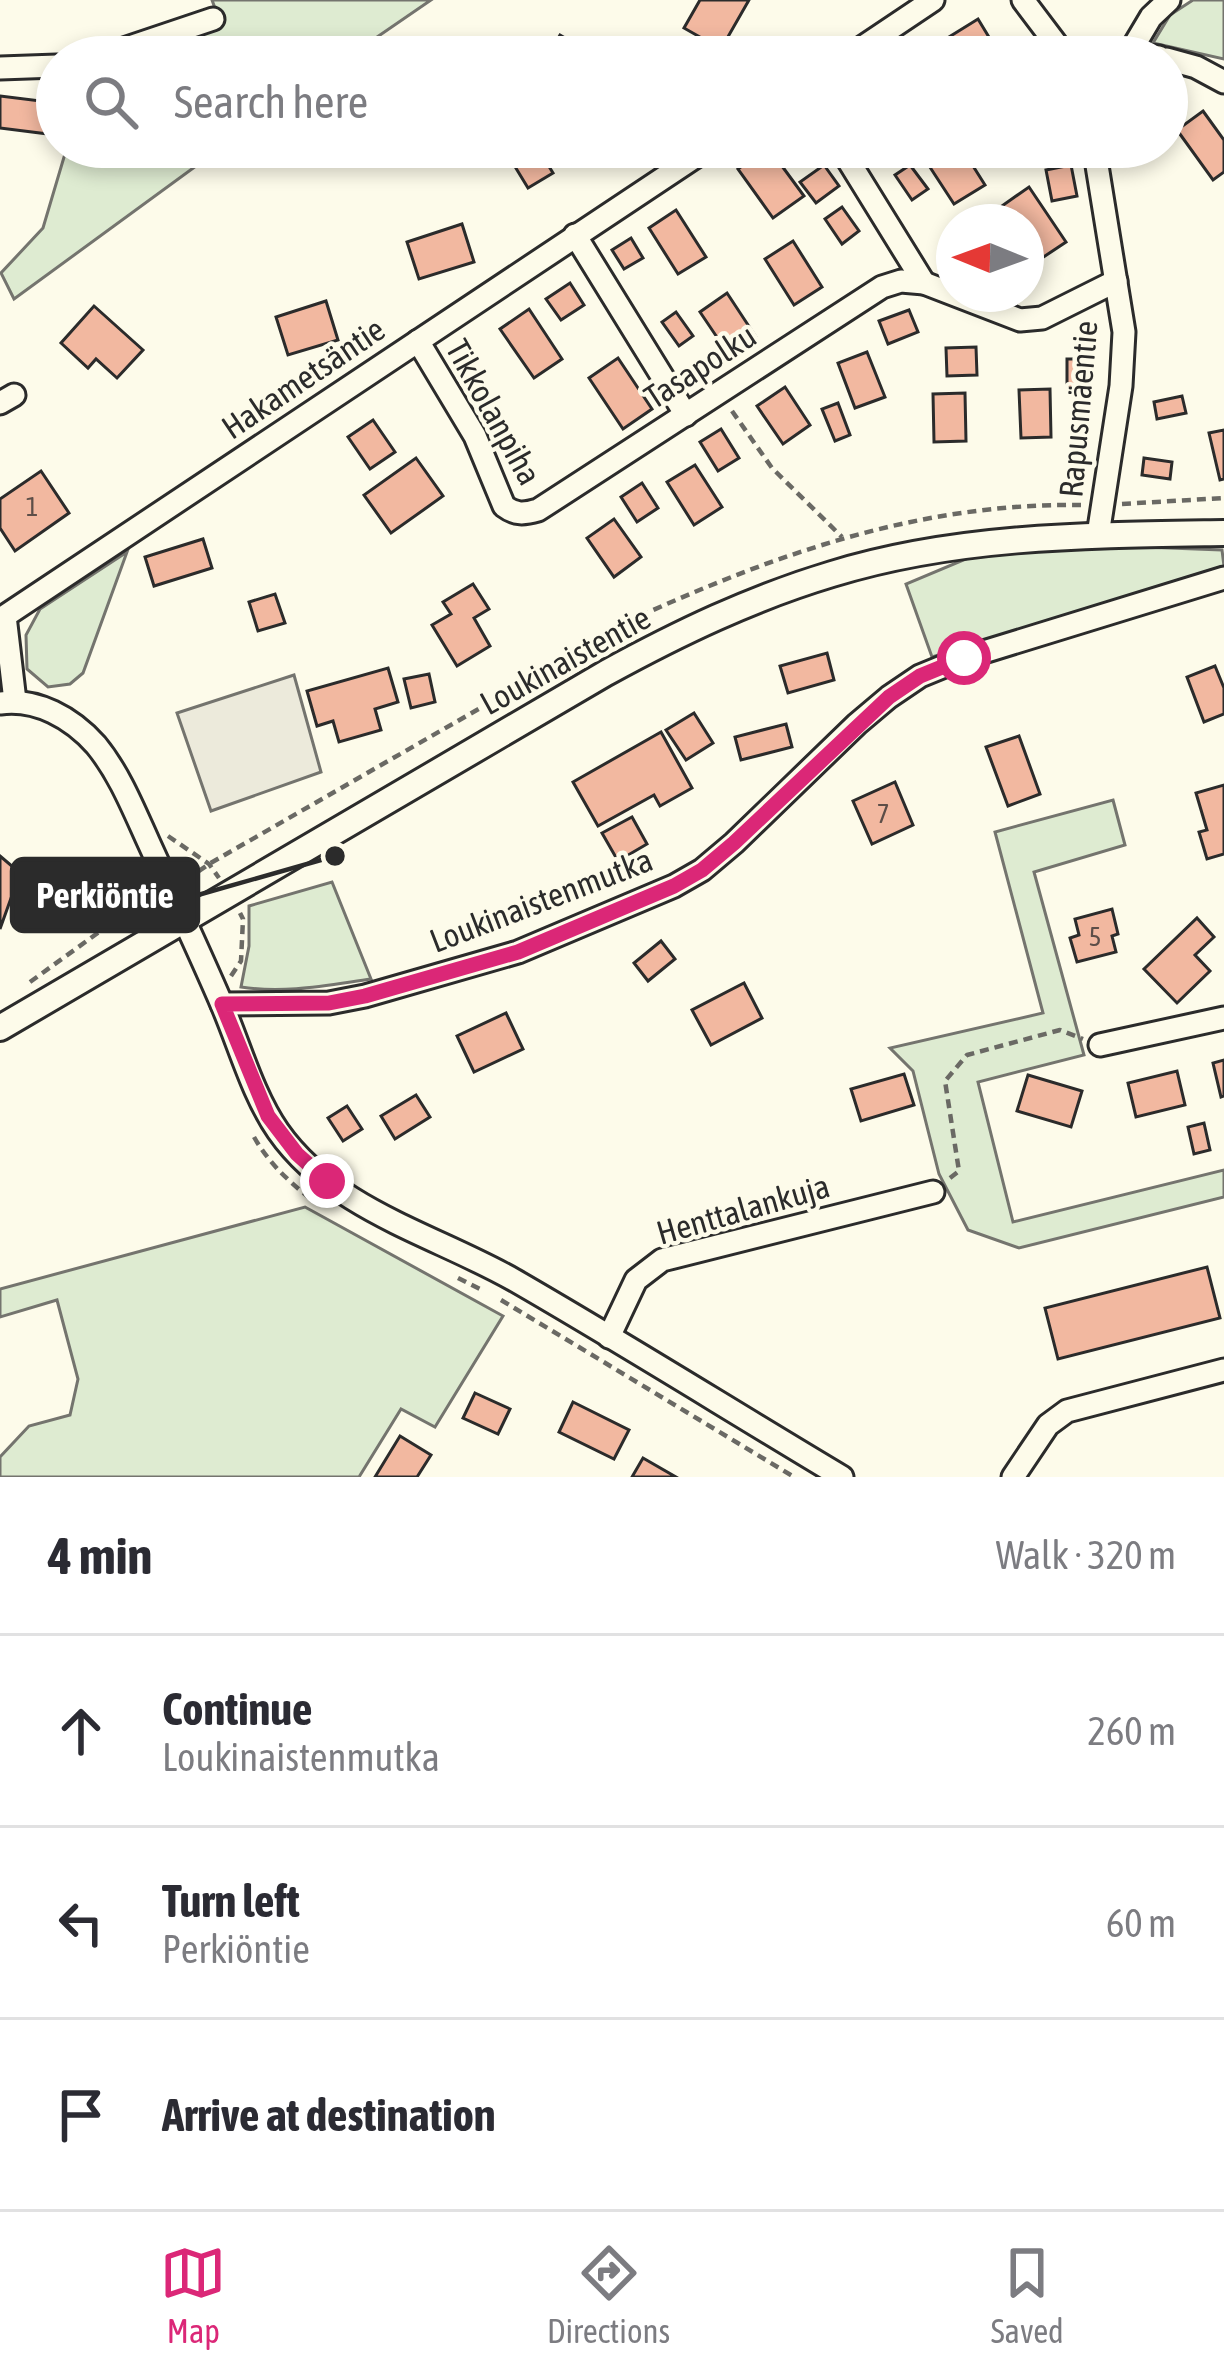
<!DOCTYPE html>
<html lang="en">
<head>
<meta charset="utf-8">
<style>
  :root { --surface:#fff; --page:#f7f7f7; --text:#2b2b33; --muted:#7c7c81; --line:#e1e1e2; --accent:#db2777 }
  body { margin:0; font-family:"Asap Condensed",sans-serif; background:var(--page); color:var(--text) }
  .compass { position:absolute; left:936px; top:204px; width:108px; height:108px; border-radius:50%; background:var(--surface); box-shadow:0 6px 18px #0003; rotate:271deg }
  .stop { position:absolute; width:36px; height:36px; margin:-27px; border:9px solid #db2777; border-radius:50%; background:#fff }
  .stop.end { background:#db2777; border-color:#fff; box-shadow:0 3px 12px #0008 }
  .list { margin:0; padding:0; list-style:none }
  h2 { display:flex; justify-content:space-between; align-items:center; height:156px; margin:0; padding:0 48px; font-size:51px }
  h2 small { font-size:39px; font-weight:400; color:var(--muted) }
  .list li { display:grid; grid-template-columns:78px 1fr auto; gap:36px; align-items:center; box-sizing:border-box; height:192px; padding:0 48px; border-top:3px solid var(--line) }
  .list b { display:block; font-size:45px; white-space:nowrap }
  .list p { margin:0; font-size:39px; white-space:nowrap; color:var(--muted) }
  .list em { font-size:39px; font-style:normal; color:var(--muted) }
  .icon { flex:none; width:66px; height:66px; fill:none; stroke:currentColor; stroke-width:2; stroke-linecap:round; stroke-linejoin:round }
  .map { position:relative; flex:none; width:1224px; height:1477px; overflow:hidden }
  .search { position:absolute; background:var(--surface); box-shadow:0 6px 18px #0003; left:36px; right:36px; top:36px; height:132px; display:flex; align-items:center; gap:30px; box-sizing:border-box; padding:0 42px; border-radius:66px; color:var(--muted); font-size:45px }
  .sheet { height:732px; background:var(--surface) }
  nav { display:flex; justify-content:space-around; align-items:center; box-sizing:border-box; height:168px; border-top:3px solid var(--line); background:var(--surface); font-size:33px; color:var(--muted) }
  nav a { display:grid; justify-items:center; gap:6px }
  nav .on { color:var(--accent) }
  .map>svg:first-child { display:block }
  .green { fill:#deebd1; stroke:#74746e; stroke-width:3 }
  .parking { fill:#eceadb; stroke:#74746e; stroke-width:3 }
  .building { fill:#f2b8a0; stroke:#2b2b2b; stroke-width:3 }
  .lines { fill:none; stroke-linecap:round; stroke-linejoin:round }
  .minor-casing { stroke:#2b2b2b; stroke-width:27 }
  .tertiary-casing { stroke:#2b2b2b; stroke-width:30 }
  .path { stroke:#6a6964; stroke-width:4.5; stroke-dasharray:9 6; stroke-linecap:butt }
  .minor { stroke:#fdfbea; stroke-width:21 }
  .tertiary { stroke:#fdfbea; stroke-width:24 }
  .route { stroke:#db2777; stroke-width:15 }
  .labels { text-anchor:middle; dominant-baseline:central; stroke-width:9; stroke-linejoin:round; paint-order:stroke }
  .number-label { font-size:27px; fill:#5d4e48 }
  .street-label { font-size:33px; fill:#2b2b2b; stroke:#fdfbea }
  .leader { fill:none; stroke:#2b2b2b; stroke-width:4.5 }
  .callout-dot { fill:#2b2b2b; stroke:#fdfbea; stroke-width:4.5 }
  .callout { fill:#2b2b2b; stroke:#2b2b2b; stroke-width:4.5 }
  .callout-label { font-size:36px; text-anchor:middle; font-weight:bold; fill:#fff }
</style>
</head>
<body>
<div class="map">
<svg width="1224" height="1477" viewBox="0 0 1224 1477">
  <rect width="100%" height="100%" fill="#fdfbea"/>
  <g class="green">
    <polygon points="212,0 431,0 348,57 143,57 220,22"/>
    <polygon points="1193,0 1224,0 1224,59 1153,43 1170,15"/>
    <polygon points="67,147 222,147 14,299 1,273 43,228"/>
    <polygon points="1090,545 1222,550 1224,566 932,657 906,584 968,558"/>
    <polygon points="127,552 83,673 70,684 48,687 27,669 26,635 40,609"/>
    <polygon points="1113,800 1125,845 1034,872 1084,1055 978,1082 1013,1222 1224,1170 1224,1197 1019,1248 968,1230 939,1174 913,1071 890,1048 1043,1013 995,832"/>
    <path d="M332,882L371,979C328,985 285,994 241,987L249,946V906Z"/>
    <polygon points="305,1207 503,1316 435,1427 401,1409 359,1477 0,1477 0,1457 29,1426 70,1415 78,1379 57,1300 0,1317 0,1289"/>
  </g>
  <polygon class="parking" points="294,675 321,772 211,811 177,713"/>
  <g class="building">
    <polygon points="700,0 749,0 721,49 684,28"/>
    <polygon points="978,19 1001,57 961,57 949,37"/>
    <polygon points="560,35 587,51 583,57 547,57"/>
    <polygon points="0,96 57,103 56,135 0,128"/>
    <polygon points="1203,111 1224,140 1224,172 1213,180 1177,130"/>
    <polygon points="533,147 537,147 553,173 528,188 511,160"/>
    <polygon points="768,147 804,196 773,218 738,169"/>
    <polygon points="934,147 961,147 985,185 954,204 922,155"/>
    <polygon points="824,165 839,186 816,203 800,182"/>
    <polygon points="910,165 928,189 912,200 895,175"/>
    <polygon points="1071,165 1077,196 1052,201 1046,170"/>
    <polygon points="1029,187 1066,242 1036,262 1026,247 1026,222 1009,222 999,208"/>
    <polygon points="842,207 859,231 842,244 825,219"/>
    <polygon points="676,210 706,257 678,274 649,228"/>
    <polygon points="462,224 474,262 419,279 407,242"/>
    <polygon points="631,238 643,258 624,269 612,250"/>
    <polygon points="793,241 822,287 794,305 765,259"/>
    <polygon points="570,283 584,305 561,320 546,299"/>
    <polygon points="727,293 756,337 729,355 700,312"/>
    <polygon points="326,301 338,340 288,355 276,317"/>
    <polygon points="94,306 143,350 117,378 96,359 88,368 61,343"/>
    <polygon points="529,309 562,359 534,378 500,329"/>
    <polygon points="909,310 918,332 888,344 879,321"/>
    <polygon points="676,312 693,336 679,346 662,322"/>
    <polygon points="976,347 977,375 947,376 946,348"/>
    <polygon points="867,352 885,397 855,408 838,363"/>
    <polygon points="618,358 652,409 623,429 589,378"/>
    <polygon points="1067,359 1090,359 1090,388 1067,389"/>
    <polygon points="785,387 810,425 783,444 757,406"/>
    <polygon points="1050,389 1051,437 1021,438 1019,390"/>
    <polygon points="965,393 966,441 934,442 933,394"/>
    <polygon points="1182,396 1186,413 1157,419 1154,402"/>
    <polygon points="838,403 850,435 835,441 822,409"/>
    <polygon points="373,420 395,452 370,469 348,437"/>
    <polygon points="721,429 739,458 718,471 700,442"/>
    <polygon points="1224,430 1224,479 1220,480 1209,433"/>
    <polygon points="416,458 443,496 391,533 364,495"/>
    <polygon points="1144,458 1172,462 1170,479 1142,475"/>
    <polygon points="695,465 722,507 694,525 667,482"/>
    <polygon points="41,471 69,513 15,551 0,528 0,499"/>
    <polygon points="642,483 658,508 637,522 621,497"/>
    <polygon points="614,519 641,557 614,577 587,538"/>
    <polygon points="203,539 212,568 154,586 145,557"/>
    <polygon points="473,584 489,609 474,618 490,646 457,666 432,625 451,614 443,602"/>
    <polygon points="275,594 285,623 258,631 249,602"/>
    <polygon points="827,653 834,680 788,693 780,666"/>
    <polygon points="1215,666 1224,688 1224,714 1204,722 1187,677"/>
    <polygon points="388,668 398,702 375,709 381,730 339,742 333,721 317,726 307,691"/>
    <polygon points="429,674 435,702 411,708 404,679"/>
    <polygon points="694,713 713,743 686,760 666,730"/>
    <polygon points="786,724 792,747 741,760 735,737"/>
    <polygon points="661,732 692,788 660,806 654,795 598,826 573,782"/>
    <polygon points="1019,736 1040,794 1008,806 986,747"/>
    <polygon points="895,782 913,825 872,844 853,801"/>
    <polygon points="1224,785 1224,854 1207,859 1199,832 1207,830 1196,793"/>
    <polygon points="632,817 647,844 618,861 602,833"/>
    <polygon points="0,856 20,873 0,929"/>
    <polygon points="1112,909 1118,934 1112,936 1116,952 1077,962 1070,938 1079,935 1075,919"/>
    <polygon points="1197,918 1214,937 1195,955 1210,971 1177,1003 1144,969"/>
    <polygon points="661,941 675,959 648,981 634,963"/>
    <polygon points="744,983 762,1018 711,1045 692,1010"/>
    <polygon points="506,1013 523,1049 474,1072 457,1036"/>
    <polygon points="1224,1060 1224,1096 1221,1097 1213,1063"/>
    <polygon points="1177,1071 1185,1105 1136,1117 1128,1083"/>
    <polygon points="904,1074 914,1105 861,1121 851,1089"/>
    <polygon points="1028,1075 1082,1091 1071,1127 1017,1111"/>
    <polygon points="416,1095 430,1117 395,1139 381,1116"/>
    <polygon points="347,1106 362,1129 343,1141 328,1118"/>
    <polygon points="1204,1123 1210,1150 1194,1154 1188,1127"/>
    <polygon points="1207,1267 1220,1318 1058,1359 1045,1308"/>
    <polygon points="475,1393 510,1409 498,1434 463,1418"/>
    <polygon points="573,1402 629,1430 614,1459 559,1432"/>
    <polygon points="400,1436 431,1455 417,1477 375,1477"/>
    <polygon points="643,1458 676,1477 632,1477"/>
  </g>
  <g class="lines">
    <defs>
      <g id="minor">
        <polyline points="1023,0 1066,57"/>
        <polyline points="1129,54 1151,17 1169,0"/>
        <polyline points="100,57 213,19"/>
        <polyline points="848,57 933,0"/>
        <polyline points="1076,57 1107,52 1159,57"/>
        <polyline points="1167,59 1196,67 1224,82"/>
        <polyline points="0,68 57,66"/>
        <polyline points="840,147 924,283"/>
        <polyline points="1094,147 1124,332 1121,386 1098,535"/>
        <polyline points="575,235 686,415"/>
        <path d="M418,341L475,436L504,506C516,515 524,514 538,510L882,287L901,281L924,283L1020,320L1042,318L1116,281"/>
        <polyline points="0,403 14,395"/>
        <polyline points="15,701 5,616 710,147"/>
        <path d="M0,703C37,698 72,718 96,745C119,773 133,808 148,841C173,896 199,951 223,1007C240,1047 253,1095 278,1131C333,1210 435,1235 514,1280C625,1344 733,1412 842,1477"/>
        <polyline points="222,1004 329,1003 365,996 518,952 674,886 702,870 734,843 857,724 889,697 920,676 964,658 1224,578"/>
        <polyline points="1100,1045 1224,1018"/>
        <polyline points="609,1337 636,1280 662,1260 933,1192"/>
        <polyline points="1013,1477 1048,1425 1067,1411 1224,1370"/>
      </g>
      <path id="tertiary" d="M0,1028L606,673C679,633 752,598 832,574C958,535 1093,535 1224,533"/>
    </defs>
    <use href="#minor" class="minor-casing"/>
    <use href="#tertiary" class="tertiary-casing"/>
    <g class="path">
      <polyline points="732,411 772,468 842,537"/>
      <polyline points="1122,504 1224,498"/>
      <polyline points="168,836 209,864 219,878"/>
      <path d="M186,880L209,864L642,615C784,551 923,503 1081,505"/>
      <polyline points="231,976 241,961 243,919 240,913"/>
      <polyline points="30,982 106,927 156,899"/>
      <path d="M254,1137C269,1163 287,1180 311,1199"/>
      <polyline points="950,1178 959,1171 945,1081 967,1055 1060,1030 1083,1039"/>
      <polyline points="458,1278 480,1289"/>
      <polyline points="501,1300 794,1477"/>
    </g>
    <use href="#minor" class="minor"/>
    <use href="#tertiary" class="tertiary"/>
  </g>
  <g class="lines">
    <polyline class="route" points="327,1181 297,1154 268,1116 222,1004 329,1003 365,996 518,952 674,886 702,870 734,843 889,697 920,676 964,658"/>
  </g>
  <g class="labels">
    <g class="number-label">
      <text x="32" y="506">1</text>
      <text x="883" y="813">7</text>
      <text x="1095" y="936">5</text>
    </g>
    <g class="street-label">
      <text transform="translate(700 366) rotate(-33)">Tasapolku</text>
      <text transform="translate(303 378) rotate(-34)">Hakametsäntie</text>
      <text transform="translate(1078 409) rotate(-85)">Rapusmäentie</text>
      <text transform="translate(494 412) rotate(61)">Tikkolanpiha</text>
      <text transform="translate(565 660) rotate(-29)">Loukinaistentie</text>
      <text transform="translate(541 900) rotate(-21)">Loukinaistenmutka</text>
      <text transform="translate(743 1209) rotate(-16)">Henttalankuja</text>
    </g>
  </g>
  <path class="leader" d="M335 856L198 895"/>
  <circle class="callout-dot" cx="335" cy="856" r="12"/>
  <rect class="callout" x="12" y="859" width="186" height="72" rx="12"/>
  <g class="callout-label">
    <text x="105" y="908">Perkiöntie</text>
  </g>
</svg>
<svg class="compass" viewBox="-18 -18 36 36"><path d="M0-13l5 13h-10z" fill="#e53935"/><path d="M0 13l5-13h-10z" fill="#7c7c81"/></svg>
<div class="stop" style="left:964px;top:658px"></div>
<div class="stop end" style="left:327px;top:1181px"></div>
<div class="search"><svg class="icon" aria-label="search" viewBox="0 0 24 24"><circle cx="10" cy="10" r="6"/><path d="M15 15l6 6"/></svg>Search here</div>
</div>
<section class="sheet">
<h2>4 min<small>Walk · 320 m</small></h2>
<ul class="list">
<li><svg class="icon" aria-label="ahead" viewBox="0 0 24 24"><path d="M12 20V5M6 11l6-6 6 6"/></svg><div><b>Continue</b><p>Loukinaistenmutka</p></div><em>260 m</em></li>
<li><svg class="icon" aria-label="left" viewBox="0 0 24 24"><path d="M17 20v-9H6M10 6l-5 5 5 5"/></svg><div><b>Turn left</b><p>Perkiöntie</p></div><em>60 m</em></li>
<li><svg class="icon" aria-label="arrive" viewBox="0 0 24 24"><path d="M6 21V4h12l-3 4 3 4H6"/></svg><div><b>Arrive at destination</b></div></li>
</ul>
</section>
<nav>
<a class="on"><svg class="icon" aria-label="map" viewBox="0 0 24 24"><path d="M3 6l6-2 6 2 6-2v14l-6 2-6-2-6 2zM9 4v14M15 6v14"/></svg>Map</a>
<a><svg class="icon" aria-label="directions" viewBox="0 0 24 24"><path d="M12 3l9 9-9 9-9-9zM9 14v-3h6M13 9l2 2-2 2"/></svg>Directions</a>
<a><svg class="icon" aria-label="saved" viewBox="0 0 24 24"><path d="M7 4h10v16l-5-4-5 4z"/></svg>Saved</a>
</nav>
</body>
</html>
